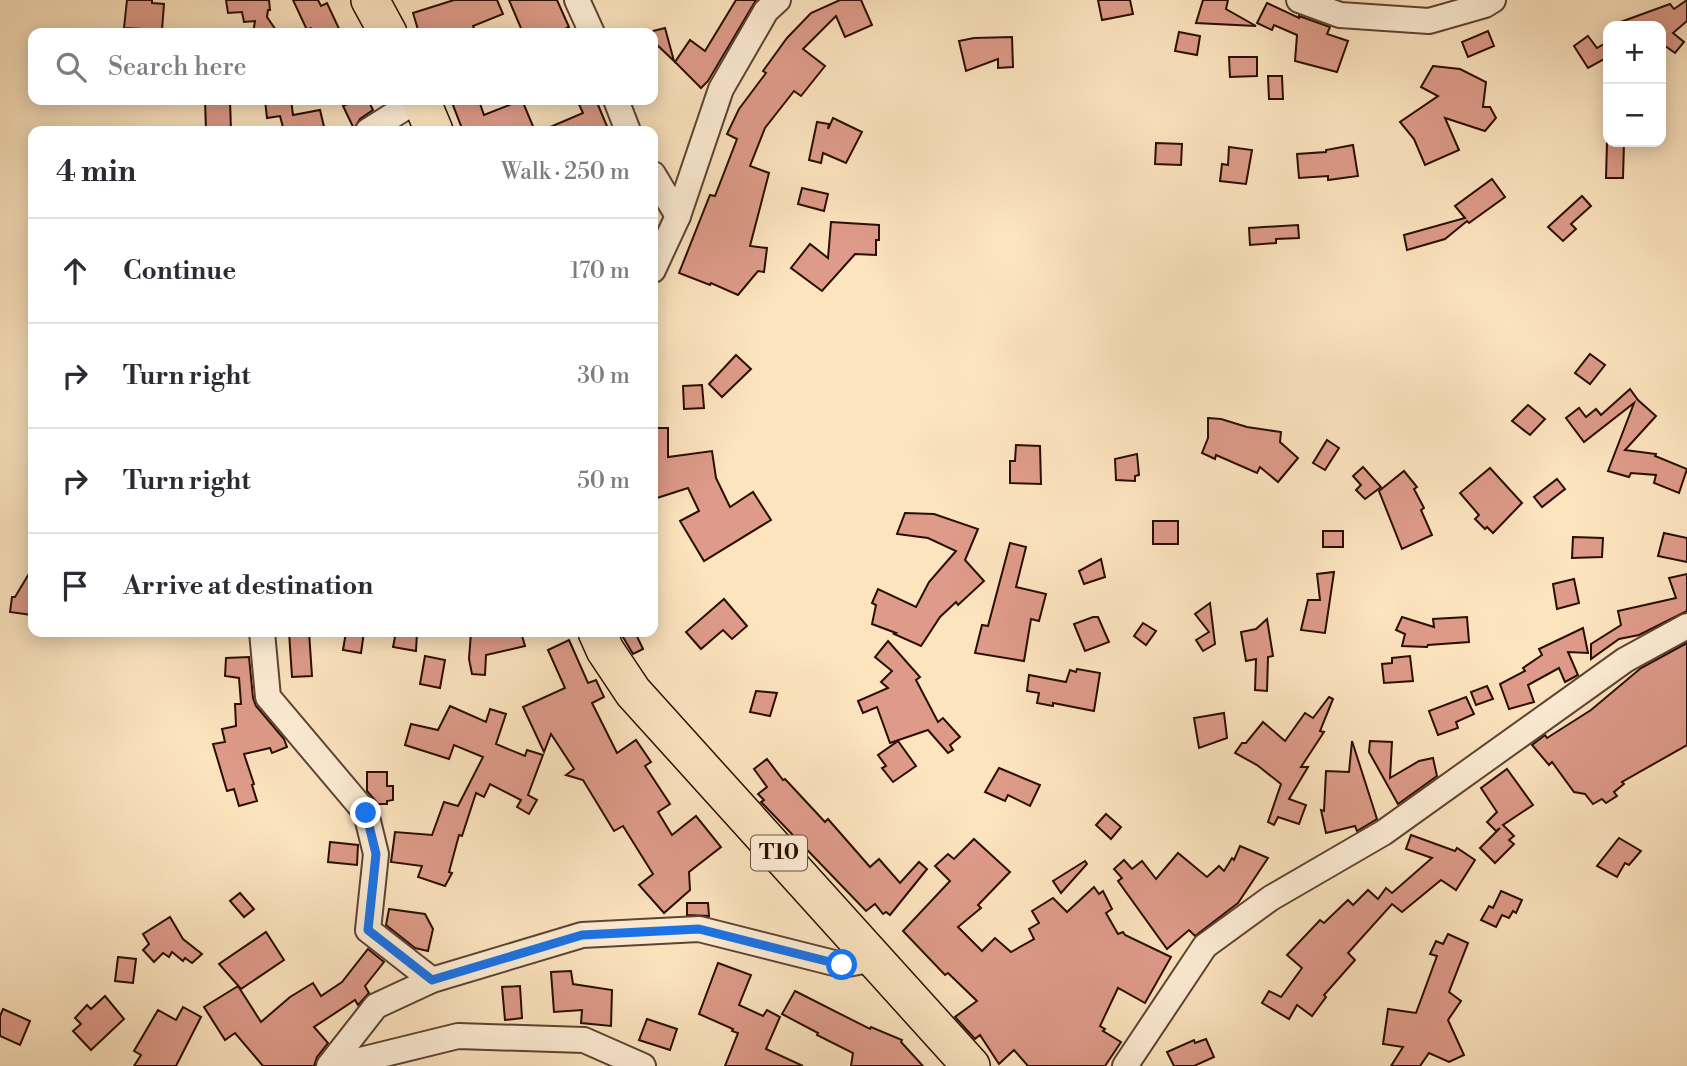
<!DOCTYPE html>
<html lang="en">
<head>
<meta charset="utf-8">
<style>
  :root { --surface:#fff; --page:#f7f7f7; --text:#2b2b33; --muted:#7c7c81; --line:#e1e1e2 }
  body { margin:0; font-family:"Libre Bodoni",serif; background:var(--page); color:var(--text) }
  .controls { position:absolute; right:21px; top:21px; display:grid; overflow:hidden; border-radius:14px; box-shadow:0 4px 18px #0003 }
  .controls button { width:63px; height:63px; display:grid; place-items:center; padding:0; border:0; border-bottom:2px solid var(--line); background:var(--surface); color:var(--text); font:35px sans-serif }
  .stop { position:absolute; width:21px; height:21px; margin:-16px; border:5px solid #1a73e8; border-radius:50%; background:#fff }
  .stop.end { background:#1a73e8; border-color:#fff; box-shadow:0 2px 7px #0008 }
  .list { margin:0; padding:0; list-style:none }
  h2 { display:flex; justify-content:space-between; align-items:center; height:91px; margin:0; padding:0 28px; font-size:30px }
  h2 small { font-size:23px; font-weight:400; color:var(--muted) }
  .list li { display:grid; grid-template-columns:46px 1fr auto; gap:21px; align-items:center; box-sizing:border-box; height:105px; padding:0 28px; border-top:2px solid var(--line) }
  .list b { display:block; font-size:26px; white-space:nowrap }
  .list em { font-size:23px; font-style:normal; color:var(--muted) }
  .icon { flex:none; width:38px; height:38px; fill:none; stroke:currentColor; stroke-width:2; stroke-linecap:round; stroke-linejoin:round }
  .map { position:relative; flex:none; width:1687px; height:1066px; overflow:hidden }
  .search { position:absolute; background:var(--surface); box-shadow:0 4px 18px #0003; left:28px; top:28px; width:630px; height:77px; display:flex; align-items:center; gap:18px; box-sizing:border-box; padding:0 24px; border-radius:14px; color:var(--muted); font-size:26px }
  .panel { position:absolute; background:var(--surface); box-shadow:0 4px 18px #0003; left:28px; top:126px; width:630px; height:511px; border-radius:14px }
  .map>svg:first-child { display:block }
  .building { fill:#de9b89; stroke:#2a0d02; stroke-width:2 }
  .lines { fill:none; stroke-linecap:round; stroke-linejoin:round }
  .minor-casing { stroke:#5e4331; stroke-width:28 }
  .highway-casing { stroke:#2a0d02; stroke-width:40 }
  .minor { stroke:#fdedd5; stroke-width:24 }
  .highway { stroke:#fce4bf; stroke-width:37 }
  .route { stroke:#1a73e8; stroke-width:9 }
  .labels { text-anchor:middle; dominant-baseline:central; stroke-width:5; stroke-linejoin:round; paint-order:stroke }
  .shield { fill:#fdedd5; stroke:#695041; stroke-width:2 }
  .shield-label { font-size:21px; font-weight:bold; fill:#2a0d02 }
</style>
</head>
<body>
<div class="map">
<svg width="1687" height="1066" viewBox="0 0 1687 1066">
  <rect width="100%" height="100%" fill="#fce4bf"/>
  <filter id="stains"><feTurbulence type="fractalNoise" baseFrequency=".00286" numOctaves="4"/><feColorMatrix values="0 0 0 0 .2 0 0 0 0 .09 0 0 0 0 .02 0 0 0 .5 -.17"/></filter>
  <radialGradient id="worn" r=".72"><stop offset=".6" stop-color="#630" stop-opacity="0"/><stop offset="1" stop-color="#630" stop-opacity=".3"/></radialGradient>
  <g class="building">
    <polygon points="127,0 152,0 152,3 164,4 162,30 124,28"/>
    <polygon points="226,0 269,0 270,10 268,10 267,17 278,33 253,33 255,21 244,22 242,12 228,13"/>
    <polygon points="293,0 318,0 321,6 327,3 341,33 314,33 311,28 307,30"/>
    <polygon points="454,0 497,0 503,14 473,26 476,33 419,33 413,13"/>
    <polygon points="509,0 557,0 569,27 556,33 523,33"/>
    <polygon points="736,0 756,0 708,81 701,88 675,62 690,40 705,51"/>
    <polygon points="840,0 861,0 872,25 845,37 836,16 803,49 825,66 801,96 794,91 765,128 750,166 769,173 750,246 767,248 764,272 758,271 738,295 711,283 710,285 679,273 710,195 715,196 737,139 727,134 739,109 766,73 763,71 787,38 811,13"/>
    <polygon points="1098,0 1130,0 1133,14 1102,20"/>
    <polygon points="1203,0 1228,0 1226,9 1256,26 1196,23"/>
    <polygon points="1687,0 1687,21 1673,33 1684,42 1675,53 1661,43 1661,26 1615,26 1615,24 1670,4 1674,9"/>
    <polygon points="1267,3 1299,18 1299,16 1330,27 1327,34 1348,41 1337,72 1295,61 1297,35 1274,25 1272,30 1257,23"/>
    <polygon points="665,28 674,61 653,41 653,31"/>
    <polygon points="1488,31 1494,46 1468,57 1462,42"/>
    <polygon points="1179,32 1200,36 1197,55 1175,51"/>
    <polygon points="1588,36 1597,48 1604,44 1608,51 1608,57 1588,68 1574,46"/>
    <polygon points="1012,37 1013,67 998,68 998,59 966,71 959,41 974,38"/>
    <polygon points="1229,57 1257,57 1257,76 1230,77"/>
    <polygon points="1433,66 1460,69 1486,82 1483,107 1490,107 1496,118 1485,131 1445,118 1459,150 1425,165 1414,139 1400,122 1438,96 1421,87"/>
    <polygon points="1268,76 1282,76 1283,99 1269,99"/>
    <polygon points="205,100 230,100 231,131 206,131"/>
    <polygon points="265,100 291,100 293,115 320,110 325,131 284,131 280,116 267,118"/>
    <polygon points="356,100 368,100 373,110 360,119 354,129 343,106"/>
    <polygon points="451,100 470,100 472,104 479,101 484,115 522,100 535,131 463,131"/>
    <polygon points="577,100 596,100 609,131 541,131 583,113"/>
    <polygon points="833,118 862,132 846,163 823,153 821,163 809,160 817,122 829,124 828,129"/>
    <polygon points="1607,142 1624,142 1623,178 1606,178"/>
    <polygon points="1156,143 1182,144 1181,165 1155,164"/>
    <polygon points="1353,145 1358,176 1328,180 1328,176 1299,178 1297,154 1326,152 1326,150"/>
    <polygon points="1229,147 1252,150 1246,184 1220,181 1222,164 1228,165"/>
    <polygon points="1492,179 1505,197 1469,223 1467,221 1445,239 1407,250 1404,235 1465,218 1455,206"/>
    <polygon points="802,188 828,194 824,211 798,204"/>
    <polygon points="1582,196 1591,206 1571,224 1576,229 1563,241 1548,227"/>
    <polygon points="831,222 879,225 879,240 876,240 876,255 855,254 822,291 791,268 810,244 828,258"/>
    <polygon points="1298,225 1299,238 1276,239 1276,243 1250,245 1249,228"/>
    <polygon points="1590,354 1605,365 1590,384 1575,373"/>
    <polygon points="736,355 751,369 722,397 709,384"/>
    <polygon points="702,385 704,408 684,409 683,386"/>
    <polygon points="1630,389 1638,400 1656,416 1625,450 1656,454 1655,456 1687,469 1679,493 1654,483 1656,475 1631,473 1629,477 1608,471 1634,403 1584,442 1566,418 1579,408 1586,417 1596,409 1601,415"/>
    <polygon points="1528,405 1545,419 1530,435 1512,421"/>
    <polygon points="1208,418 1221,419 1247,427 1281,432 1280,442 1298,458 1278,482 1260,467 1257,473 1216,455 1215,459 1202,453 1208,438"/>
    <polygon points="653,428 668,428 668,457 712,451 716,478 730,507 753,492 771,520 704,561 680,521 699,511 688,488 657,498 653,488"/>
    <polygon points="1327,440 1339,448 1325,470 1313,463"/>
    <polygon points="1016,445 1040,446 1041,484 1010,483 1010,461 1015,461"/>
    <polygon points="1137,454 1139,475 1135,476 1135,481 1116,480 1115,459"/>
    <polygon points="1363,467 1381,487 1365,499 1356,490 1361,485 1353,476"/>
    <polygon points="1490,468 1522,503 1493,533 1487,527 1485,529 1475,519 1479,515 1460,493"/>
    <polygon points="1404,471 1417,487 1414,489 1424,508 1421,510 1432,535 1402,549 1379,491"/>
    <polygon points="1557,479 1565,489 1542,507 1534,497"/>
    <polygon points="905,513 934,514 978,529 965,560 984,581 958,605 956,602 940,617 921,646 894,634 896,633 872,624 876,605 872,603 878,589 916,607 929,582 956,551 928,538 897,534"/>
    <rect x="1153" y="521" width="25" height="23"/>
    <rect x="1323" y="531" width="20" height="16"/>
    <polygon points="1664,533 1687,538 1687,562 1658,556"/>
    <polygon points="1573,537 1603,538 1602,557 1572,558"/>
    <polygon points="1010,543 1026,547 1016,587 1046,594 1039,621 1031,619 1024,661 975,653 982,625 988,626"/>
    <polygon points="1101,559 1105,577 1084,584 1079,571"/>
    <polygon points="33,567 32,615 10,612 12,597 15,597"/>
    <polygon points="1334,572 1325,633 1301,630 1308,600 1320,600 1317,574"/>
    <polygon points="1687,574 1687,611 1639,635 1619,639 1591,659 1591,644 1621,625 1618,611 1676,598 1669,578"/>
    <polygon points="1574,579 1579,603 1557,609 1553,584"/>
    <polygon points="724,599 747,626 732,639 723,630 701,649 686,632"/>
    <polygon points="1210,603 1215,644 1203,651 1196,640 1209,632 1195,614"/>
    <polygon points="1093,617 1098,617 1109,642 1085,651 1074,624"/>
    <polygon points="1402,617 1434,627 1433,619 1467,617 1469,642 1428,645 1427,647 1402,646 1405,634 1396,630"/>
    <polygon points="1267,619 1273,656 1268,657 1267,691 1255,690 1256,659 1246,661 1241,632 1256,629"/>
    <polygon points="1143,623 1156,631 1146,645 1134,636"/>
    <polygon points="1583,628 1588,653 1568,652 1578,675 1565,682 1559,668 1528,685 1534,702 1509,709 1500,684 1525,671 1523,668 1542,655 1539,649"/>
    <polygon points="289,632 309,632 312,676 292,677"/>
    <polygon points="346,632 364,632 361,653 343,650"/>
    <polygon points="396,632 417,632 416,651 393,647"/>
    <polygon points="471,632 521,632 525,646 486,655 485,675 472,674 469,659"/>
    <polygon points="620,632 635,632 643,649 633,654"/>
    <polygon points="569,640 588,683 596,680 604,697 592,703 617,753 636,740 651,762 645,766 670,804 658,812 672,835 696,816 721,847 689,872 690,890 664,913 639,885 653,874 623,826 614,831 583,780 566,775 574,769 551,734 544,752 523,707 565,688 548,650"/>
    <polygon points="888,641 920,677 916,680 938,722 943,718 960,737 950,745 953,750 948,753 928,730 890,743 877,707 863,713 858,701 888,688 881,682 892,671 875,657"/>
    <polygon points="1687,643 1687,745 1622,782 1624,784 1614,792 1617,796 1606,803 1602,799 1593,804 1585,794 1574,792 1552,762 1549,765 1532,745 1545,735 1547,738 1591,710 1641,668"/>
    <polygon points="425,656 445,660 440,688 420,684"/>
    <polygon points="1410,656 1413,681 1384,683 1382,664 1392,663 1392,658"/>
    <polygon points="249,657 253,698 256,706 284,739 287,747 272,753 270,748 244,754 254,784 252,785 257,801 239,806 234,789 227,791 213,744 225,742 222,729 236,726 235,704 241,704 239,678 225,676 226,658"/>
    <polygon points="1077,669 1100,673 1094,711 1053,703 1053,706 1037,703 1039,693 1027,691 1029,675 1066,682 1070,670 1076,672"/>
    <polygon points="1487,686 1493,699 1476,705 1471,692"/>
    <polygon points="756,691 777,693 770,716 750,712"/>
    <polygon points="1329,697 1333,699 1320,731 1324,732 1301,767 1308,767 1289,799 1306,805 1299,824 1278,817 1274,825 1268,822 1281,784 1257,765 1235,753 1242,743 1246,743 1263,722 1285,741 1305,713 1313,718"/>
    <polygon points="1466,697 1474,714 1456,722 1458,728 1438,735 1429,711"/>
    <polygon points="450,706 486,722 490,709 506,714 496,744 525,756 527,750 543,755 528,795 537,800 529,814 517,807 521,800 490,784 484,797 476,793 462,836 459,835 449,872 452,873 445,886 418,877 422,866 391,862 395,832 432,835 444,802 458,806 483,757 454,745 449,759 405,745 411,724 438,730"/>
    <polygon points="1224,713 1227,738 1199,748 1194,718"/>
    <polygon points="898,741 916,766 893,782 882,768 886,766 878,755"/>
    <polygon points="1352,741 1377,819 1357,831 1355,826 1326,833 1321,810 1324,811 1326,771 1349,772"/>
    <polygon points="1370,741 1392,742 1390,778 1419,761 1433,758 1437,776 1398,804 1369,752"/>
    <polygon points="767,759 783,780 785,779 825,822 828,819 870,867 879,859 900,883 919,862 927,869 890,915 886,912 883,914 875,904 866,911 761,802 764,800 758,794 767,787 754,769"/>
    <polygon points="999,768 1040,785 1030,806 1008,795 1005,801 985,792"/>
    <polygon points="1507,769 1533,805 1503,825 1514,836 1509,840 1514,844 1495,863 1480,848 1500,828 1496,831 1487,822 1497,812 1481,788"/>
    <polygon points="367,772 387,772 387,786 393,786 393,800 387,801 387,804 378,804 367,791"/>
    <polygon points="1106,814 1121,827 1111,839 1096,825"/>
    <polygon points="1411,835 1455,851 1457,848 1475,860 1456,890 1441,880 1402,912 1392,904 1348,953 1355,960 1324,995 1326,997 1312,1016 1297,1005 1289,1019 1262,1003 1269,991 1281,997 1302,968 1287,955 1320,920 1324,923 1348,900 1353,905 1368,890 1378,899 1386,888 1392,893 1432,858 1406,849"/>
    <polygon points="1619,838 1641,851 1629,865 1625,863 1617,877 1597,866"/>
    <polygon points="974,839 1010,872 978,905 981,908 958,927 982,951 995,938 1011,952 1034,939 1029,929 1039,923 1032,911 1053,898 1067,912 1094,887 1099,894 1103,891 1112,909 1106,913 1118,934 1123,932 1125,935 1171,957 1145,1003 1118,988 1100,1026 1105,1029 1103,1031 1121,1042 1105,1066 1028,1066 1014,1050 999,1064 980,1035 975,1039 955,1017 977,1001 948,973 945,975 903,931 950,881 935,866 948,854 954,859"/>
    <polygon points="330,842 358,845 357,865 328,862"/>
    <polygon points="1240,846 1268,858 1238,903 1195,936 1189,930 1167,949 1118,881 1122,878 1114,869 1124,860 1132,869 1142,861 1156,879 1178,853 1207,877 1219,866 1224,871 1232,858 1234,860"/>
    <polygon points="1085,861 1087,864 1061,893 1053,881"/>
    <polygon points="1501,891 1522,900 1516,913 1513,911 1509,918 1502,915 1496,927 1481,920 1489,906 1493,908"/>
    <polygon points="240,893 254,909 244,917 230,901"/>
    <polygon points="687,903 708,903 709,916 687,915"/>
    <polygon points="389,909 425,914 433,929 428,951 415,948 386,925"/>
    <polygon points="170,917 183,939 202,954 192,963 185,958 183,961 172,952 169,957 163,953 154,962 143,950 149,944 143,934"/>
    <polygon points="266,932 284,960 241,989 219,964"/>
    <polygon points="1448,934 1468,943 1449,992 1461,1001 1448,1020 1464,1055 1449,1062 1429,1053 1420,1066 1391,1066 1403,1047 1383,1044 1388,1009 1416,1013 1437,956 1430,954 1436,941 1443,944"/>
    <polygon points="368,949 384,962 365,986 369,993 358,1005 355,1000 314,1027 328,1043 317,1057 314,1066 263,1066 235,1033 225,1040 204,1007 238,986 261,1022 290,997 313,983 321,996 342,982"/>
    <polygon points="118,957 136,959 133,983 115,981"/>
    <polygon points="718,963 751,975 739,1005 763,1016 767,1010 780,1017 766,1049 803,1066 725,1066 738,1033 732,1031 733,1029 699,1014"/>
    <polygon points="571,971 573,984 612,990 611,1026 581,1023 582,1010 554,1012 551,972"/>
    <polygon points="520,986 522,1018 505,1020 502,987"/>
    <polygon points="795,991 870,1029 871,1027 902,1040 901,1042 923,1066 851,1066 853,1053 817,1035 818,1033 782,1014"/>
    <polygon points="105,996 124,1019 91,1050 73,1031 81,1024 75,1018 87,1005 91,1009"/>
    <polygon points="183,1007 201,1017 176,1066 134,1066 141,1055 134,1051 158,1010 176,1020"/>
    <polygon points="3,1009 30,1021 20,1045 0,1036 0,1016"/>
    <polygon points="647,1019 677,1029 670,1050 639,1040"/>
    <polygon points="1206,1039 1214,1057 1194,1066 1174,1066 1167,1052 1194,1040 1195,1043"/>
  </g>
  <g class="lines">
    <defs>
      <g id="minor">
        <polyline points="577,0 592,33"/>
        <polyline points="1299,0 1340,15 1429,21 1485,5 1493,0"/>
        <polyline points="616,100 628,131"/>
        <polyline points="368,131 417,100"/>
        <polyline points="653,174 678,216"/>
        <polyline points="653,270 678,216 721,89 766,11 778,0"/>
        <polyline points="262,632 268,697 366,813 376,854 368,930 432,980"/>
        <polyline points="329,1066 376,1006 432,980 582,935 699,929 842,965 875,959"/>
        <polyline points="336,1066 458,1036 584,1040 643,1066"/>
        <polyline points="1125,1066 1205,946 1271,898 1383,833 1625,660 1687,626"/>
      </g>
      <g id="highway">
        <polyline points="370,0 388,33"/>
        <polyline points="421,100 434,131"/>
        <polyline points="597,632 605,650 633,692 971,1066"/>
      </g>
    </defs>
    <use href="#minor" class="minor-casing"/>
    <use href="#highway" class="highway-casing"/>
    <use href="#minor" class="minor"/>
    <use href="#highway" class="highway"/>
  </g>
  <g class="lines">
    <polyline class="route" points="366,813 376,854 368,930 432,980 582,935 699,929 842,965"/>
  </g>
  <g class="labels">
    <rect class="shield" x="751" y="835.5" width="56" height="35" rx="5"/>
    <g class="shield-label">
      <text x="779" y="853">T10</text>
    </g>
  </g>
  <rect width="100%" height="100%" filter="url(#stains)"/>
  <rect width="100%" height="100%" fill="url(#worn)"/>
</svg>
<div class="controls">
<button>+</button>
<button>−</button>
</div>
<div class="stop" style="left:842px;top:965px"></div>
<div class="stop end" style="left:366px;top:813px"></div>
<div class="search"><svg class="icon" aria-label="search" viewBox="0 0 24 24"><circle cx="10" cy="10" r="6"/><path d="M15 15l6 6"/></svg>Search here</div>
<section class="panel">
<h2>4 min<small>Walk · 250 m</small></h2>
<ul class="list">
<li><svg class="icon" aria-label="ahead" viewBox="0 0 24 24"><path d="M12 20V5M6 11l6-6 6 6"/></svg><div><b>Continue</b></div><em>170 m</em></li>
<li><svg class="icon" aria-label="right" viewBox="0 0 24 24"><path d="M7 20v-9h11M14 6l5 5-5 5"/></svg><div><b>Turn right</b></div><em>30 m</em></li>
<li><svg class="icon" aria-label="right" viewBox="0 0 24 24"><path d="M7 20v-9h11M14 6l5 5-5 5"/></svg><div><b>Turn right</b></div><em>50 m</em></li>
<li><svg class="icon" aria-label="arrive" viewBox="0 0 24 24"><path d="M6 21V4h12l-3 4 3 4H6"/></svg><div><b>Arrive at destination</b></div></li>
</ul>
</section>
</div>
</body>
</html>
